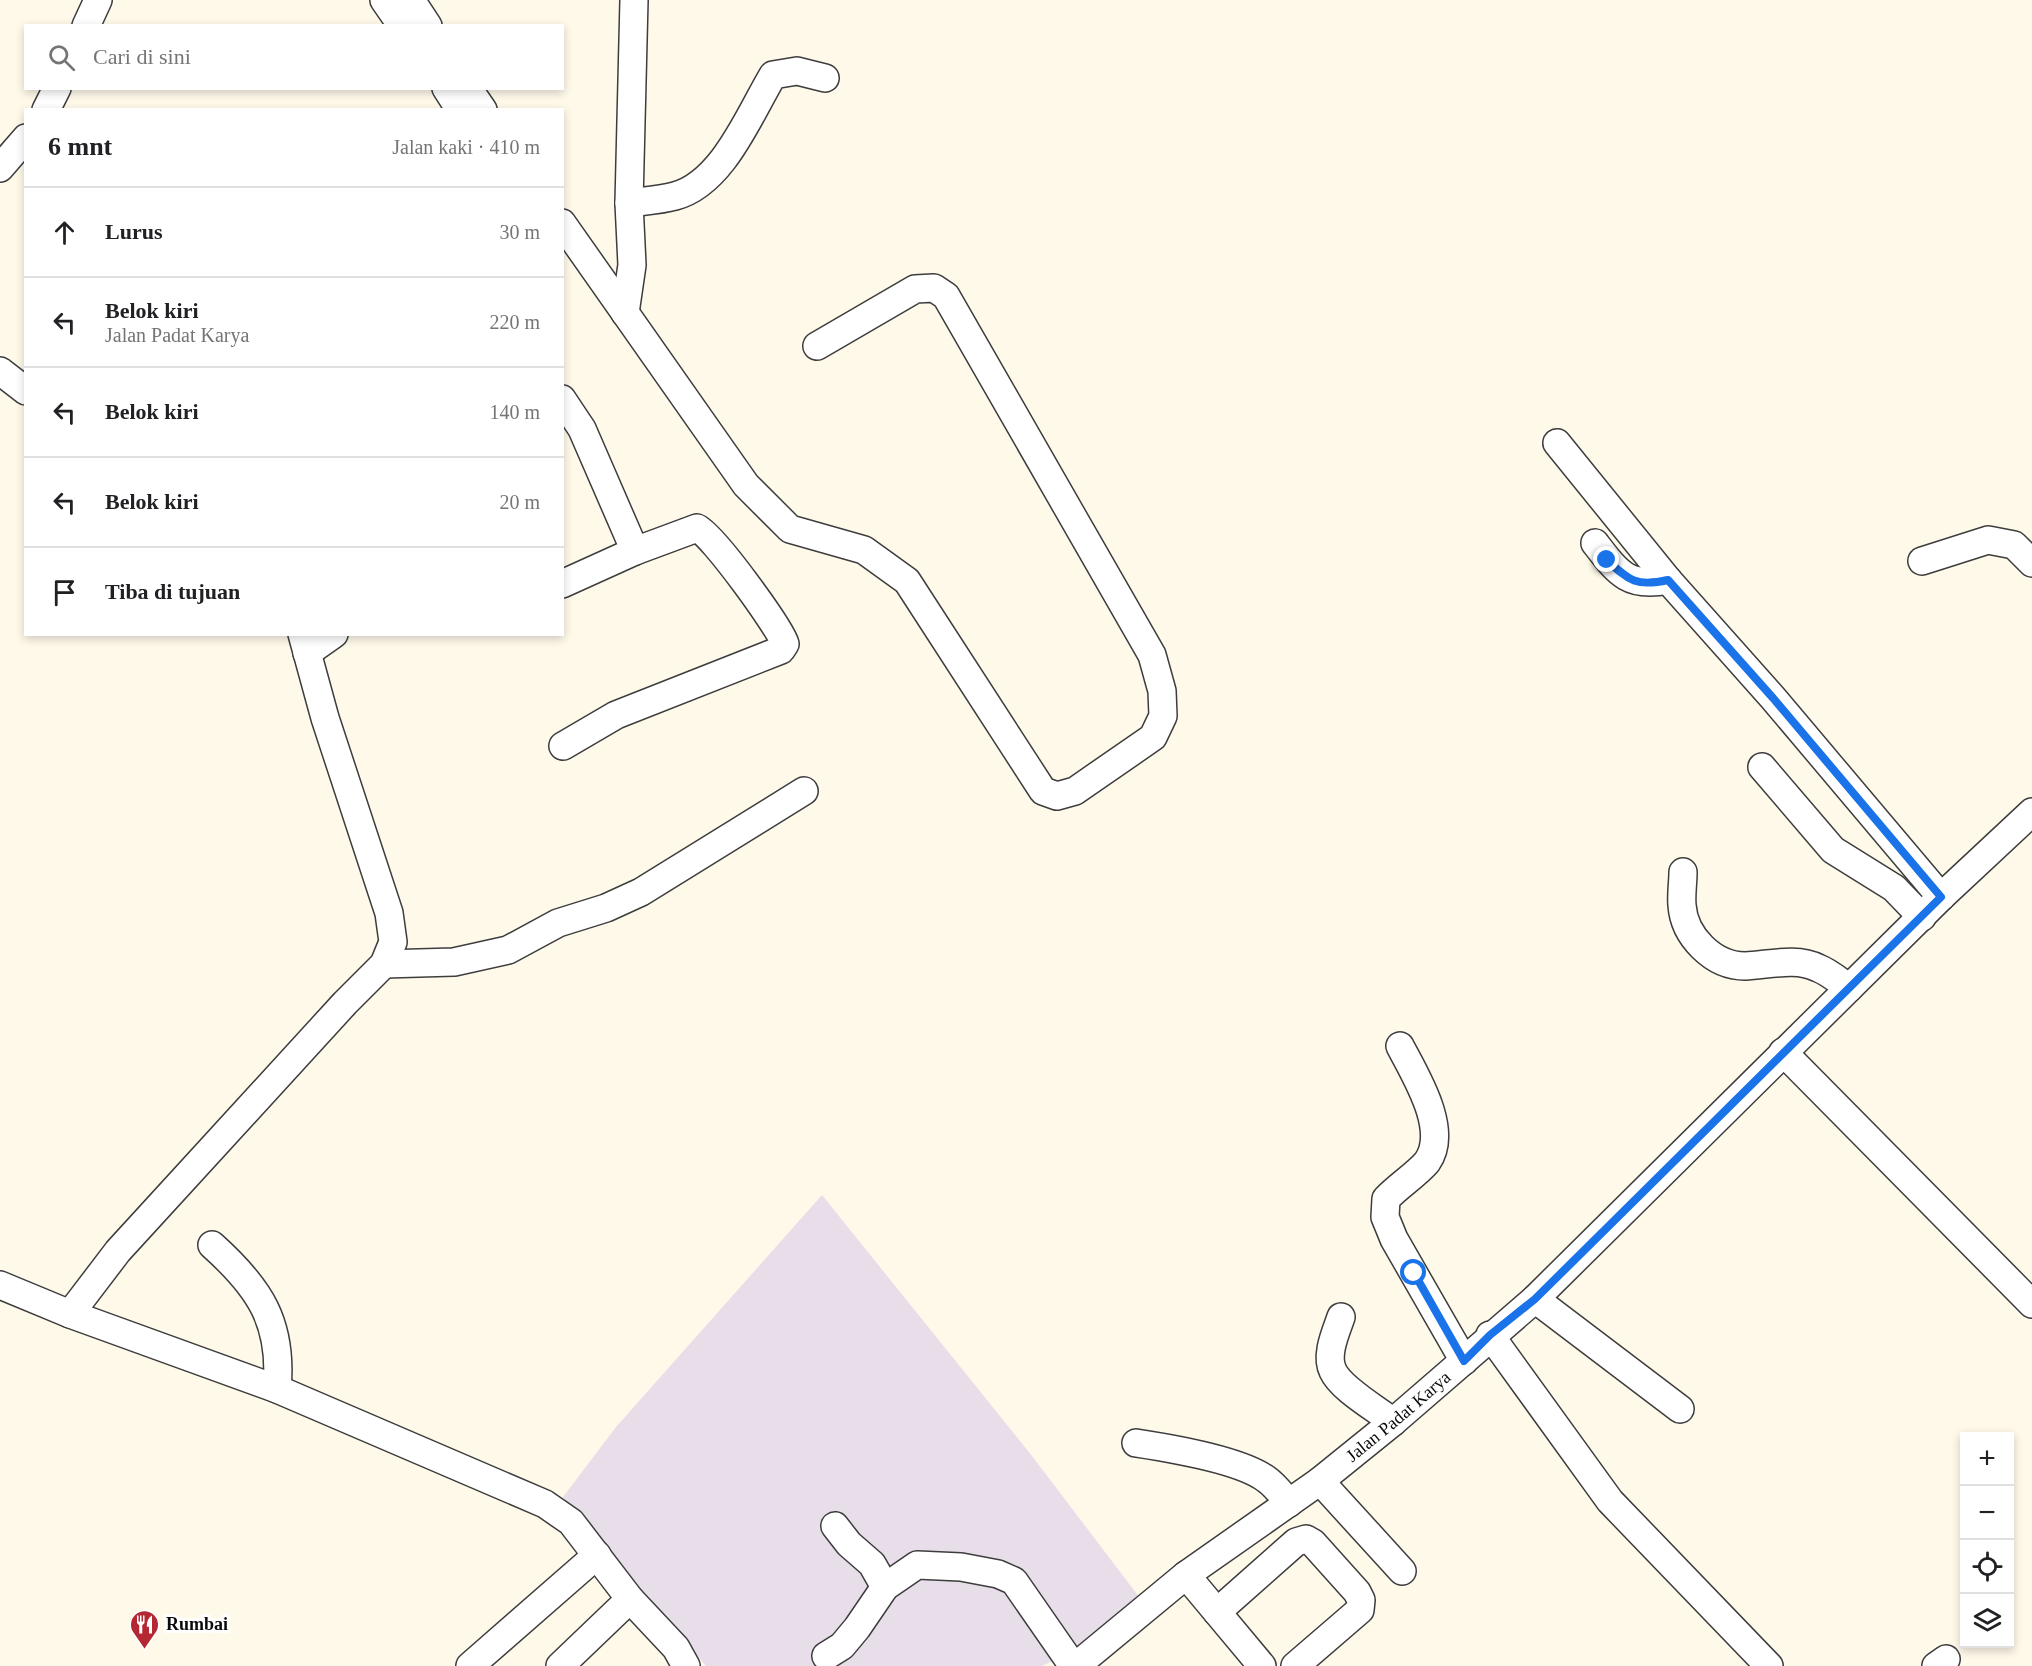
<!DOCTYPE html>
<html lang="id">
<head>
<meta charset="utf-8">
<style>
  :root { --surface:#fff; --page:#f6f6f6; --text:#202124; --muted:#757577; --line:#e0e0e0 }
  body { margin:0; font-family:Georgia,serif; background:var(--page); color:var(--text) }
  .controls { position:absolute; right:18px; bottom:18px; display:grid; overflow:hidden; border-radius:0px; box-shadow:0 3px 9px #0003 }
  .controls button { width:54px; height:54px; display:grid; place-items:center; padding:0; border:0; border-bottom:2px solid var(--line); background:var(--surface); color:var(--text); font:30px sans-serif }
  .stop { position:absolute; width:18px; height:18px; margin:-14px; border:4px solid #1a73e8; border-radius:50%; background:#fff }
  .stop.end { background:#1a73e8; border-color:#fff; box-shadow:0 2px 6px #0008 }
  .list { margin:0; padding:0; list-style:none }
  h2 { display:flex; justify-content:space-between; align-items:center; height:78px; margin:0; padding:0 24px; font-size:26px }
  h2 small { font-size:20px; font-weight:400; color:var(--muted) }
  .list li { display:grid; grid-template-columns:39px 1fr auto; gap:18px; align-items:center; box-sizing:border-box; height:90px; padding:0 24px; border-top:2px solid var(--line) }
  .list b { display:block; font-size:22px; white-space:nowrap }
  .list p { margin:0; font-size:20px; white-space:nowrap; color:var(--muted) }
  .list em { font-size:20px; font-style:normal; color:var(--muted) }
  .icon { flex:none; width:33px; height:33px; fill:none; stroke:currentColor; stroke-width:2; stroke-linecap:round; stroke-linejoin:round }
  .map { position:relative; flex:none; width:2032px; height:1666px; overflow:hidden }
  .search { position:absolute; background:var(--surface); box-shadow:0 3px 9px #0003; left:24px; top:24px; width:540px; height:66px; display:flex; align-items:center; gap:15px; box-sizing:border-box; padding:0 21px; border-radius:0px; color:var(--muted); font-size:22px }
  .panel { position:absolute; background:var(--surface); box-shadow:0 3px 9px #0003; left:24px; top:108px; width:540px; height:528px; border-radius:0px }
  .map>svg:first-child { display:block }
  .industrial { fill:#e8deea }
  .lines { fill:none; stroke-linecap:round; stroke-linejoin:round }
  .minor-casing { stroke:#3d3d3d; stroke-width:30 }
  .minor { stroke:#fff; stroke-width:27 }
  .route { stroke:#1a73e8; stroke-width:8 }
  .labels { text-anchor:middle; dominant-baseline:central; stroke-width:6; stroke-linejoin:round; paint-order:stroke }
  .street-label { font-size:18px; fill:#0a0a0a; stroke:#fff }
  .poi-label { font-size:18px; font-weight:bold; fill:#0a0a0a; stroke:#fff; text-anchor:start }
</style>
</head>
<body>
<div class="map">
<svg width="2032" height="1666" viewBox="0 0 2032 1666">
  <rect width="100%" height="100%" fill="#fef9e9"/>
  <polygon class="industrial" points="822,1195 1032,1456 1143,1602 1101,1637 1042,1666 706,1666 563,1497 616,1427"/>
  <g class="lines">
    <defs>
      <g id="minor">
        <polyline points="384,0 402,26"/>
        <polyline points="411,0 428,26"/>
        <polyline points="86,26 98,0"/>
        <polyline points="446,88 460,110"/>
        <polyline points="468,88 483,110"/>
        <polyline points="46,110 57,88"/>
        <polyline points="0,168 26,138"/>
        <path d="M629,203C644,201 661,200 675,196C723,183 749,115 773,75L797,71L825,78"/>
        <polyline points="562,223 746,485 790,529 864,550 907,581 1043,791 1057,796 1075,791 1153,737 1163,716 1162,691 1152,655 946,296 934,288 915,289 817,346"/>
        <polyline points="625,313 632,265 629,203 634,0"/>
        <polyline points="0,371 26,391"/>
        <polyline points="562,399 582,429 635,551"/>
        <polyline points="1557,443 1668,580 1773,698 1941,897"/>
        <path d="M1595,543C1618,573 1628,588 1668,580"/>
        <polyline points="1922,561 1988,540 2014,545 2032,563"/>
        <path d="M562,584L635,551L697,528C710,531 781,629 785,644L781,650L616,715L563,746"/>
        <polyline points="307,653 334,634"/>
        <polyline points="1762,767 1833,850 1894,888 1922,917"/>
        <path d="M1683,872C1683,883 1681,894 1682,905C1684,936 1713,966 1745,966C1769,965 1796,957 1818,968C1829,972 1839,981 1849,988"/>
        <polyline points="384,964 454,962 508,950 558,923 606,908 641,892 804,791"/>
        <path d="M1400,1046C1415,1075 1450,1130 1427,1162C1416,1175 1398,1186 1386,1199L1385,1217L1394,1239L1464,1361"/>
        <polyline points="1783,1052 2032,1304"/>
        <path d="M212,1245C260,1288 283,1323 277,1389"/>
        <polyline points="0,1285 70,1314 277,1389 545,1504 571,1522 630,1599 676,1648 686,1666"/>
        <polyline points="1535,1299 1680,1409"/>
        <polyline points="70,1314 118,1251 345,1003 384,964 393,942 389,913 325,718 302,634"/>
        <path d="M1341,1317C1336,1332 1325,1355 1333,1371C1341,1389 1377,1409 1393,1422"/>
        <polyline points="1490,1335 1610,1501 1769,1666"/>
        <path d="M1136,1443C1169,1448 1240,1460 1266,1479C1275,1485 1282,1495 1289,1503"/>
        <polyline points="1320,1481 1402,1571"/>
        <polyline points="835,1526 849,1544 872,1564 885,1587"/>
        <polyline points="1186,1575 1262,1666"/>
        <polyline points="1217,1612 1296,1542 1306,1539 1313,1543 1357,1592 1361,1600 1360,1610 1295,1666"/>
        <polyline points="826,1656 842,1646 857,1628 885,1587 917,1565 961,1567 998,1574 1014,1581 1073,1666"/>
        <polyline points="470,1666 597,1555"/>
        <polyline points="560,1666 630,1599"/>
        <path id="s1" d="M1076,1666L1186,1575L1320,1481L1393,1422L1535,1299L1941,897L2032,812"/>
        <polyline points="1936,1666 1946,1659"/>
      </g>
    </defs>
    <use href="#minor" class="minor-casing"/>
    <use href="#minor" class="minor"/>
  </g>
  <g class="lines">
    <path class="route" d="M1414,1273L1464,1361L1490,1335L1535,1299L1941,897L1773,698L1668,580C1637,587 1629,581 1607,560"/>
  </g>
  <defs>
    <symbol id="restaurant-pin" viewBox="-11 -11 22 30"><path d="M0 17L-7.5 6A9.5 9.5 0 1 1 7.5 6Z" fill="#b42833" stroke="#fff"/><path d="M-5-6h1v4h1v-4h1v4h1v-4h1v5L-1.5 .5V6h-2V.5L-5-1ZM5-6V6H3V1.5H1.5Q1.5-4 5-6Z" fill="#fff"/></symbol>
  </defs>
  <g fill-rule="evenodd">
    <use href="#restaurant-pin" x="128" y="1608" width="33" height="45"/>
  </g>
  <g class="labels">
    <g class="street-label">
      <text stroke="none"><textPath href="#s1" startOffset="408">Jalan Padat Karya</textPath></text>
    </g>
    <g class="poi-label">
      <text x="166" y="1624">Rumbai</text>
    </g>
  </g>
</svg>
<div class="controls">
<button>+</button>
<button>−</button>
<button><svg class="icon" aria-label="locate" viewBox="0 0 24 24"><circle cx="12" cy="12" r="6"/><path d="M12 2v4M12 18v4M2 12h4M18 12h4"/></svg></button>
<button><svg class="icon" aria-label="layers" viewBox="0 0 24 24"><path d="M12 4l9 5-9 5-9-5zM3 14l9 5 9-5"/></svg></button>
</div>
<div class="stop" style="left:1414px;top:1273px"></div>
<div class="stop end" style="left:1607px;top:560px"></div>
<div class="search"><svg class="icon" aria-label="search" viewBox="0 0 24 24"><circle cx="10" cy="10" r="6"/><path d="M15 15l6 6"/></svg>Cari di sini</div>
<section class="panel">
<h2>6 mnt<small>Jalan kaki · 410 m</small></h2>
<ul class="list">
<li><svg class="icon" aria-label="ahead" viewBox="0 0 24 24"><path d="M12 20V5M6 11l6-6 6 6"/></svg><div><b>Lurus</b></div><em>30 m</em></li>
<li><svg class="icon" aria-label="left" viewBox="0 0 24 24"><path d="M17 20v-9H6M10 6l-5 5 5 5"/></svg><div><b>Belok kiri</b><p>Jalan Padat Karya</p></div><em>220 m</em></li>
<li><svg class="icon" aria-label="left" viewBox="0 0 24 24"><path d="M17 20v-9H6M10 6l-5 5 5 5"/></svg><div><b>Belok kiri</b></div><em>140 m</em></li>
<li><svg class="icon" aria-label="left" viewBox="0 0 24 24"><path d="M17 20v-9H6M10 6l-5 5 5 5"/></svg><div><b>Belok kiri</b></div><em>20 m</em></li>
<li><svg class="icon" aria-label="arrive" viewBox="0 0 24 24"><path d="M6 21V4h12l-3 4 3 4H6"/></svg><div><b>Tiba di tujuan</b></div></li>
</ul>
</section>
</div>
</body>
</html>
